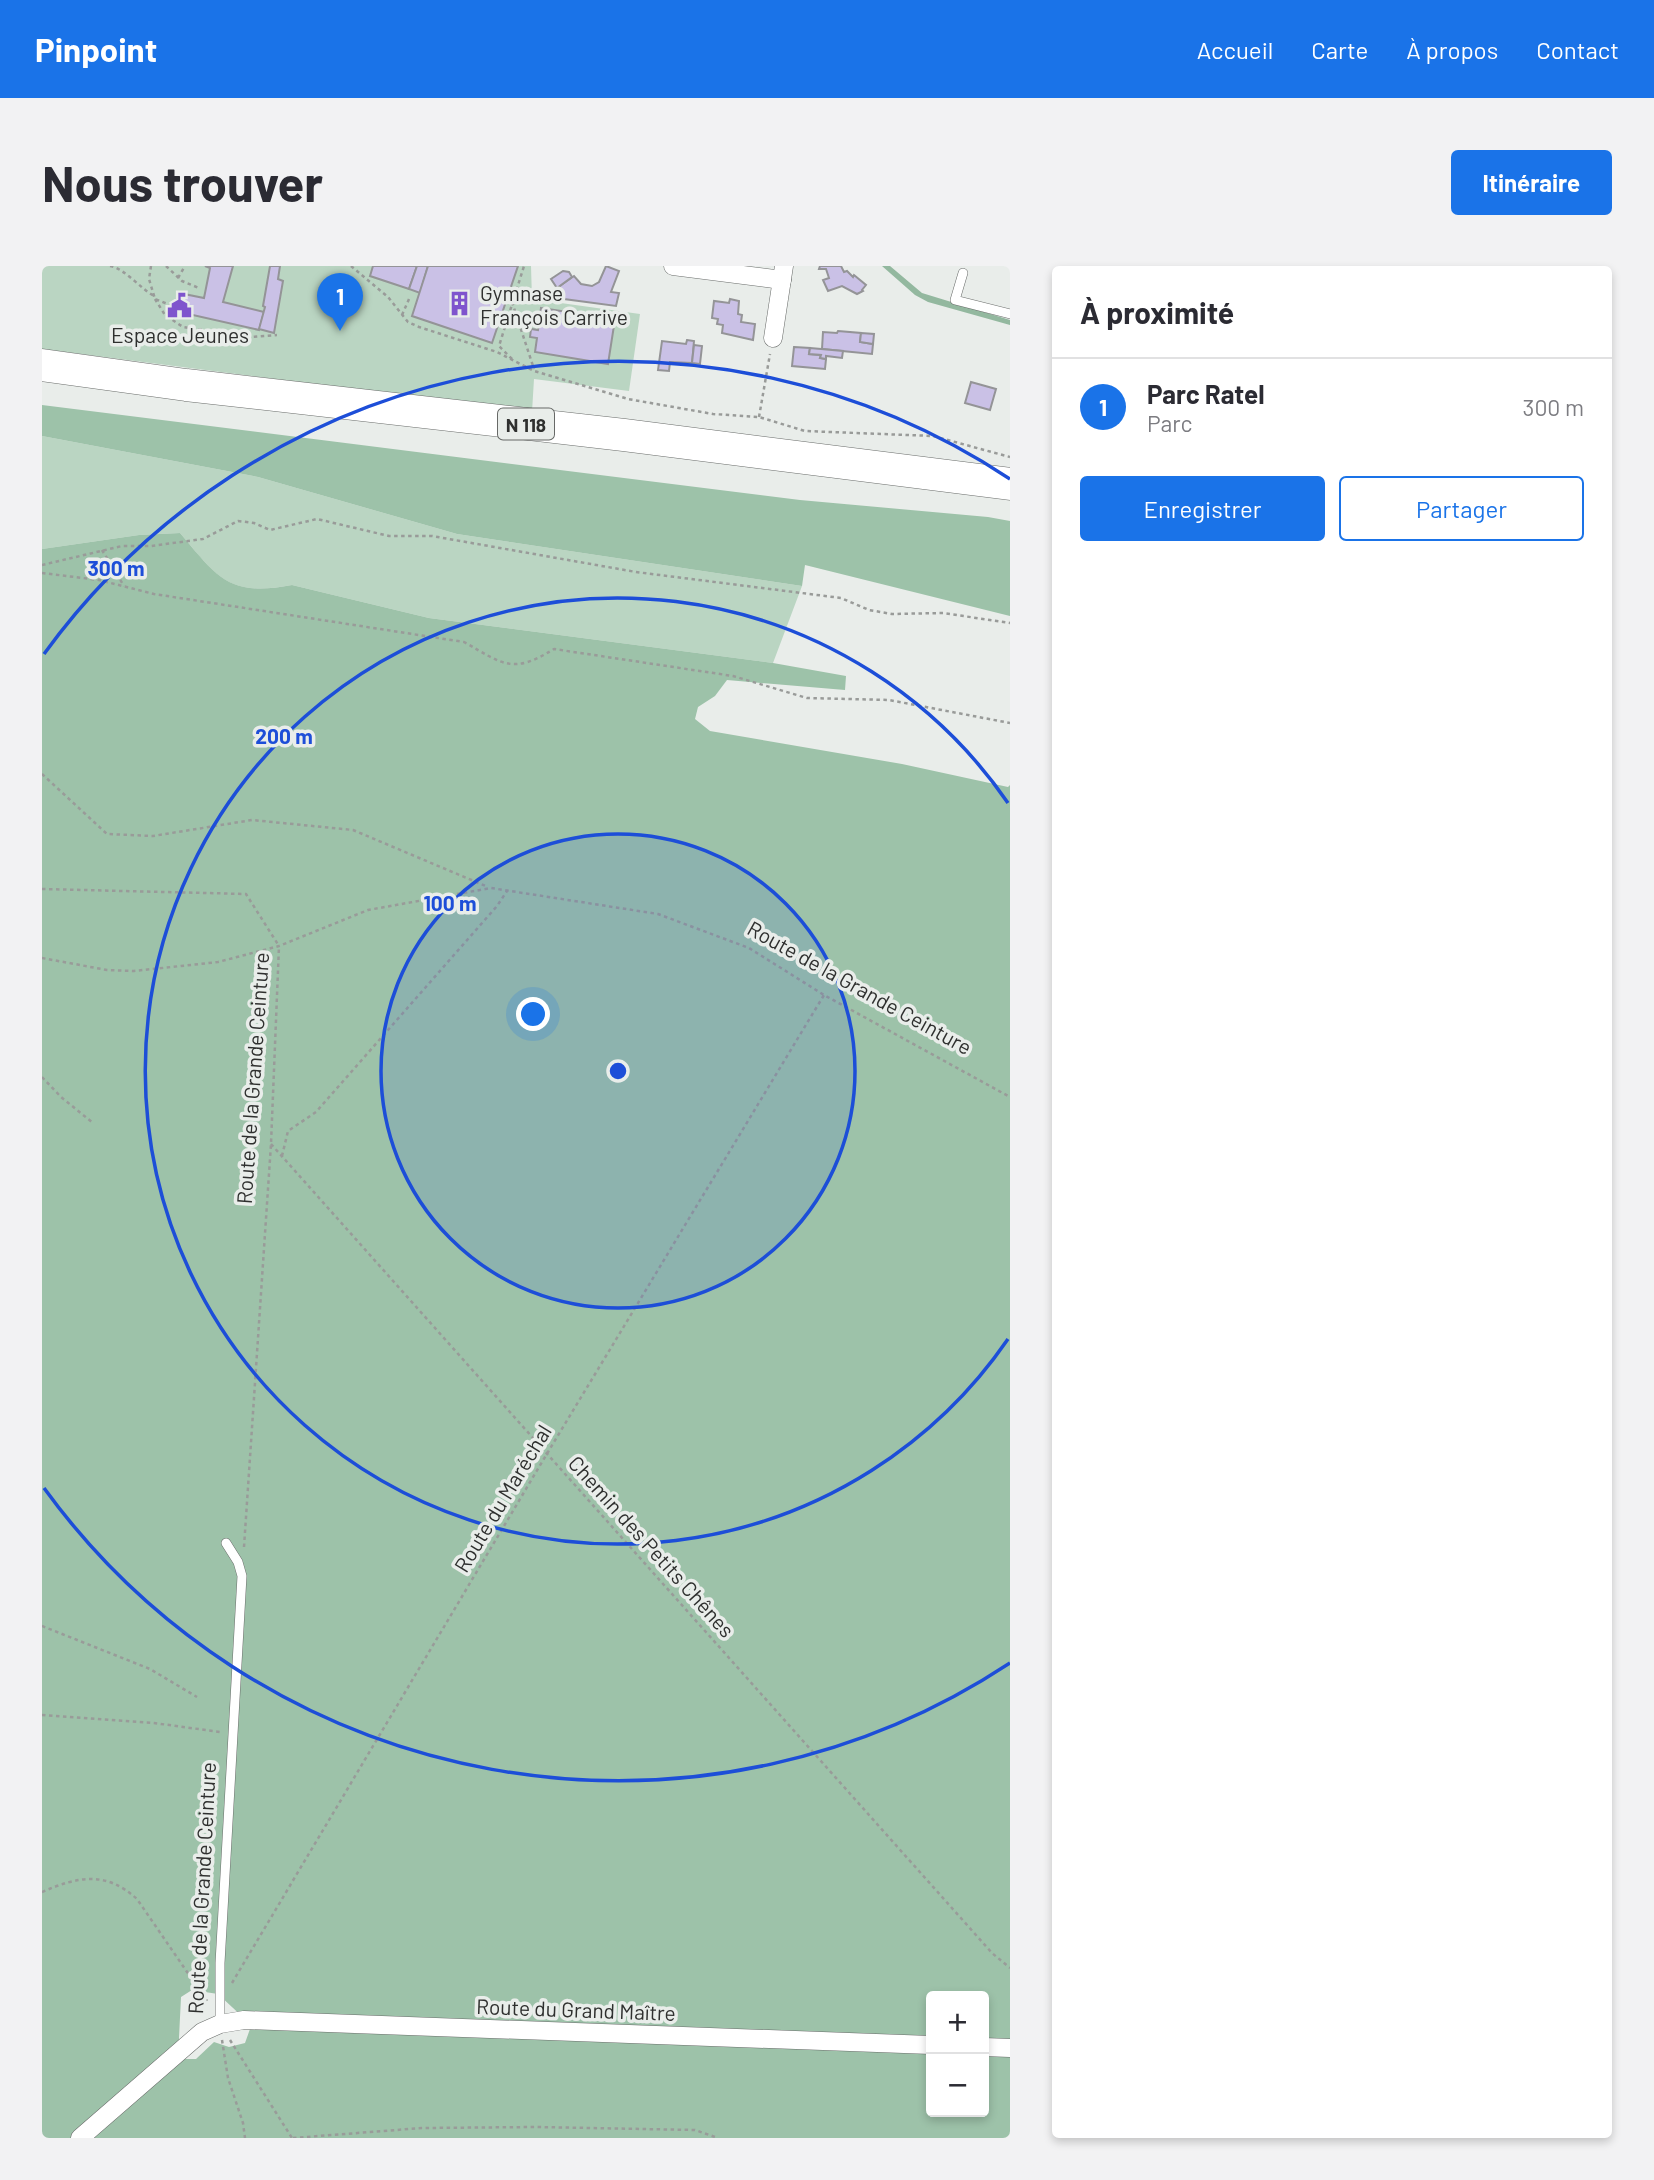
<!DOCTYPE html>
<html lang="fr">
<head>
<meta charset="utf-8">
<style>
  :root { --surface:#fff; --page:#f2f2f3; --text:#2b2b33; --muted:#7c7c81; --line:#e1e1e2; --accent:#1a73e8 }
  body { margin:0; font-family:Barlow,sans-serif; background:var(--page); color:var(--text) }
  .controls { position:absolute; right:21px; bottom:21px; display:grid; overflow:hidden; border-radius:7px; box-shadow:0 4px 10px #0003 }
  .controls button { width:63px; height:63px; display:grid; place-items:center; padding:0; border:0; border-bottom:2px solid var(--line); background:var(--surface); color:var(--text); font:35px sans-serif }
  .you { position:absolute; left:492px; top:749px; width:24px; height:24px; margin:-18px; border:5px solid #fff; border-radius:50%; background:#1a73e8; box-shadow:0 0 0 10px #1a73e833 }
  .badge { display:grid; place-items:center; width:46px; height:46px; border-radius:50%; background:var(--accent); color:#fff; font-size:23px; font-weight:700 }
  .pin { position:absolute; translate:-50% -58px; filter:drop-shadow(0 2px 4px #0008) }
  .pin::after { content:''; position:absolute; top:37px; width:24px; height:21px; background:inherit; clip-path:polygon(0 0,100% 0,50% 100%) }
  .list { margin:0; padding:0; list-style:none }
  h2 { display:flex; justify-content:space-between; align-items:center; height:91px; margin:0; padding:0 28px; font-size:30px }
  h2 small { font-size:23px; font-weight:400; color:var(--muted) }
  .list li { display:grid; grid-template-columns:46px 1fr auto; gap:21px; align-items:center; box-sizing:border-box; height:98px; padding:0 28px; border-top:2px solid var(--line) }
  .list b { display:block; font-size:26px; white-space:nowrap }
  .list p { margin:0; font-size:23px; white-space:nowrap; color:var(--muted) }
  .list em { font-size:23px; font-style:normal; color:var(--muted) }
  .actions { display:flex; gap:14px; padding:21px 28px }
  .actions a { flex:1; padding:16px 0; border:2px solid var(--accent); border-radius:7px; text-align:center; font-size:24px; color:var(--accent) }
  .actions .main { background:var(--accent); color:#fff }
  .map { position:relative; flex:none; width:968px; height:1872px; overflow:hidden; border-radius:7px }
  header { display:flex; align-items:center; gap:42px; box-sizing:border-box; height:98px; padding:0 35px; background:var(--accent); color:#fff }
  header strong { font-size:33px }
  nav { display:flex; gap:38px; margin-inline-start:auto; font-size:24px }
  .intro { display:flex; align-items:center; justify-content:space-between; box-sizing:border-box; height:168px; padding:0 42px }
  h1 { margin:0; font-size:49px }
  .button { padding:18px 32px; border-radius:7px; background:var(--accent); color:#fff; font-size:24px; font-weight:700 }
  main { display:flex; gap:42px; padding:0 42px }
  aside { flex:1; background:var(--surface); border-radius:7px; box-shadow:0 4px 10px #0003 }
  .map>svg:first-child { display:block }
  .green { fill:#bad5c2 }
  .forest { fill:#9dc2a9; fill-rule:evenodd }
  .water { fill:#93b89f }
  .building { fill:#cac1e6; stroke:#949497; stroke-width:2 }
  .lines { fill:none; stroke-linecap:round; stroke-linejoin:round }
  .lane-casing { stroke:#6a6d6b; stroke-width:10 }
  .street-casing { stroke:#6a6d6b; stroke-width:19 }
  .highway-casing { stroke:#6a6d6b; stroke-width:33 }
  .path { stroke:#999b99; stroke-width:2.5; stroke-dasharray:3.5 3.5; stroke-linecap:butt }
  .lane { stroke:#fff; stroke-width:9 }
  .street { stroke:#fff; stroke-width:18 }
  .highway { stroke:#fff; stroke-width:32 }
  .ring { fill:none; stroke:#1d4ed8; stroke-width:3.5 }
  .labels { text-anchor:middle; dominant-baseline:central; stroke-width:7; stroke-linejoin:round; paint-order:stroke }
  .shield { fill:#e9edea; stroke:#676967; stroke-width:2 }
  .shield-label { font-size:19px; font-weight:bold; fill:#2f302f }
  .poi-label { font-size:21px; fill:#2f302f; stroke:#e9edea; text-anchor:start }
  .street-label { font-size:21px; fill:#2f302f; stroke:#e9edea }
  .centre { fill:#1d4ed8; stroke:#e9edea; stroke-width:3.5 }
  .ring-label { font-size:21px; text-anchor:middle; font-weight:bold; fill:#1d4ed8; stroke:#e9edea; stroke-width:7; stroke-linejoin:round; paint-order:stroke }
</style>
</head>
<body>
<header>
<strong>Pinpoint</strong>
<nav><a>Accueil</a><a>Carte</a><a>À propos</a><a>Contact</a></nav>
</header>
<div class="intro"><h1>Nous trouver</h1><a class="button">Itinéraire</a></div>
<main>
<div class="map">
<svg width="968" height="1872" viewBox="0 0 968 1872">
  <rect width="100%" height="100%" fill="#e9edea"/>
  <g class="green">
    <polygon points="0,0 489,0 490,33 598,48 587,125 492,113 490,146 0,83"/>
    <path d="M0,170L216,211L415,268L760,320L731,397L387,352L250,319C186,331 176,312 138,267L97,269L0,283Z"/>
  </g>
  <g class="forest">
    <polygon points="0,139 758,234 946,251 968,255 968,350 763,299 760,320 415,268 216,211 0,170"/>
    <path d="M138,267C176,312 187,331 250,319L387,352L731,397L804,410L803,424L685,414L673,430L656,441L653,453L668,465L860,498L966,521L968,519V1872H0V283L97,269ZM150,1724L176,1728L205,1755L208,1763L203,1777L187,1781L172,1776L154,1793H143L137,1772L139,1731ZM889,1730H942V1846H889Z"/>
  </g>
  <polygon class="water" points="840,0 848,0 880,27 968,54 968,59 886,36 873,29"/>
  <g class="building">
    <polygon points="163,0 191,0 181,36 222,46 217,64 133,45 137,27 162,32 168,2"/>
    <polygon points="228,0 238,0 236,13 241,15 232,67 217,63 223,41 221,40"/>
    <polygon points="331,0 375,0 367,23 328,10"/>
    <polygon points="375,0 386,0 378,27 367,23"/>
    <polygon points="386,0 476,0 450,77 370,50"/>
    <polygon points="564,0 577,5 569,26 577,27 574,40 522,33 515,22 532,10 539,18 550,20 557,16"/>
    <polygon points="778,0 799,0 802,6 805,5 811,11 812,9 824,19 820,24 821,25 815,28 800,20 786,25 781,14 787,12 784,3 777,3"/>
    <polygon points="521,5 527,6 530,11 515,22 509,13"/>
    <polygon points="688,33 697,35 696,48 700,49 699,56 713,58 711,74 680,67 681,59 675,58 676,53 670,52 672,35 687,37"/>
    <polygon points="499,42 573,53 566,98 493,86 495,72 488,71 489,63 496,64"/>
    <polygon points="796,65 819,67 818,76 831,78 830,88 780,83 781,66 795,67"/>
    <polygon points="819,67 832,68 831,78 818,76"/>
    <polygon points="645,74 652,75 650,97 628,96 627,105 616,104 620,75 644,78"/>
    <polygon points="652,79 660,80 658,98 650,97"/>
    <polygon points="752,81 768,82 767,88 779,89 778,92 784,93 783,103 750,100"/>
    <polygon points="768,82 801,85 800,92 784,90 784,93 778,92 779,89 767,88"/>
    <polygon points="929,116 954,123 948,144 923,137"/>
  </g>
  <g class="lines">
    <defs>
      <g id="lane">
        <polyline points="921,7 913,34 968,48"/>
        <polyline points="178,1758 178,1697 200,1310 196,1296 184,1277"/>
      </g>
      <g id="street">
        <polyline points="631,0 740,14"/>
        <polyline points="731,72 742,0"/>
        <polyline points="942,1781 968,1782"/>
        <polyline points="38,1872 160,1766 178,1758 202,1754 889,1779"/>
      </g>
      <polyline id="highway" points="0,99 144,119 582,169 968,218"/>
    </defs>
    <use href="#lane" class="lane-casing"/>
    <use href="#street" class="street-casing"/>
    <use href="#highway" class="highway-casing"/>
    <g class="path">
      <path d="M68,0C82,2 99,23 112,30"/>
      <polyline points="109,0 107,13 113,33 128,39"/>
      <polyline points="124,0 140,15 157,22"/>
      <polyline points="309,0 346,31 366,56 377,61 455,86 492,105 586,133 671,148 717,151 763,165 891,170 968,191"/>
      <polyline points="136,12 143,0"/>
      <polyline points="113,33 123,49 141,61 210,71 235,69"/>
      <polyline points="470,36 492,103"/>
      <polyline points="360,49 367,33"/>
      <polyline points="470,93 457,80 482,0"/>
      <polyline points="717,151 728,88"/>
      <polyline points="60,284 82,320"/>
      <polyline points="0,299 80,280 109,280 161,273 196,255 212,257 228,264 275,253 347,270 390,270 594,306 799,332 827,344 850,348 901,347 968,357"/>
      <path d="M0,307L57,314L112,328L422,376C461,398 470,409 512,383L691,410L765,432L847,434L968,457"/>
      <polyline points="0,508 65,568 111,570 210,554 311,564 446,621"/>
      <polyline points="0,623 204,628 237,680"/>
      <polyline points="0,692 65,704 92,705 176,696 237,680 326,644 449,622 616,648 707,682 782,729 968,831"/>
      <polyline points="0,811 19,831 51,857"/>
      <polyline points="229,878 950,1687 968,1702"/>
      <polyline points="240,890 246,865 274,846 455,640 465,625"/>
      <polyline points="202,1281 229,878 237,680"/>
      <polyline points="0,1360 108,1403 155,1431"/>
      <polyline points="0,1449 112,1457 178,1466"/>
      <path d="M0,1626C37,1610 64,1605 95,1633L165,1735"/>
      <polyline points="190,1717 506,1186 782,729"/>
      <polyline points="180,1774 186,1812 201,1857 203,1872"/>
      <polyline points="188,1774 250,1872"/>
      <polyline points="251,1872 380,1862 496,1861 653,1864 676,1872"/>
    </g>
    <use href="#lane" class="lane"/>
    <use href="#street" class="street"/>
    <use href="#highway" class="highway"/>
  </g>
  <circle cx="576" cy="805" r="237" fill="#1d4ed8" fill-opacity=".12"/>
  <g class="ring">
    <circle cx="576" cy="805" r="237"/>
    <path d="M966 1073A473 473 0 1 1 966 537"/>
    <path d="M968 1397A710 710 0 0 1 2 1222M2 388A710 710 0 0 1 968 213"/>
  </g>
  <defs>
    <symbol id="building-bare" viewBox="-9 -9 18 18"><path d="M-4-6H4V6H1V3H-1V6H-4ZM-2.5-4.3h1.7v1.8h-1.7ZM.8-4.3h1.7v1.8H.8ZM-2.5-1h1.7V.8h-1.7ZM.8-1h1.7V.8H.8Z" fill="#7f54cd" stroke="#e9edea" stroke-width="2.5" paint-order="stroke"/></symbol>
    <symbol id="civic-bare" viewBox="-9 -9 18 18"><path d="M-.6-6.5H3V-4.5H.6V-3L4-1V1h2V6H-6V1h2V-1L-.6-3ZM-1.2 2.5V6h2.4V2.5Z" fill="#7f54cd" stroke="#e9edea" stroke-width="2.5" paint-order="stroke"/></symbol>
  </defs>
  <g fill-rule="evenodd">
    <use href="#building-bare" x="400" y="20" width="35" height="35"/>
    <use href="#civic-bare" x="120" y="22" width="35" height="35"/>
  </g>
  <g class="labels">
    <rect class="shield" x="456" y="142.5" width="56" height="31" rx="5"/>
    <g class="shield-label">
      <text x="484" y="158">N 118</text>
    </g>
    <g class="poi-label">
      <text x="438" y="26">Gymnase<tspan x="438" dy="24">François Carrive</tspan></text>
      <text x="138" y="68" text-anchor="middle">Espace Jeunes</text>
    </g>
    <g class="street-label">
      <text transform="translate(818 721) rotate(29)">Route de la Grande Ceinture</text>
      <text transform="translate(210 812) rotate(-86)">Route de la Grande Ceinture</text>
      <text transform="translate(460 1232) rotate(-59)">Route du Maréchal</text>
      <text transform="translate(610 1280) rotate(48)">Chemin des Petits Chênes</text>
      <text transform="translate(159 1622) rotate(-87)">Route de la Grande Ceinture</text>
      <text transform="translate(534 1743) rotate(2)">Route du Grand Maître</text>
    </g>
  </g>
  <circle cx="576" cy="805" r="10" class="centre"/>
  <g class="ring-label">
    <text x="74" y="310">300 m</text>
    <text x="242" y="478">200 m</text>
    <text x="408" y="645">100 m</text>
  </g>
</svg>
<div class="controls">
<button>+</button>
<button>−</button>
</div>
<div class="you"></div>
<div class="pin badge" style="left:298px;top:65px">1</div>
</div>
<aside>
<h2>À proximité<small></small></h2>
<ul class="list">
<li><span class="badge">1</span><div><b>Parc Ratel</b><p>Parc</p></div><em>300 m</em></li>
</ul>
<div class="actions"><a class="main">Enregistrer</a><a>Partager</a></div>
</aside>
</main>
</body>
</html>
